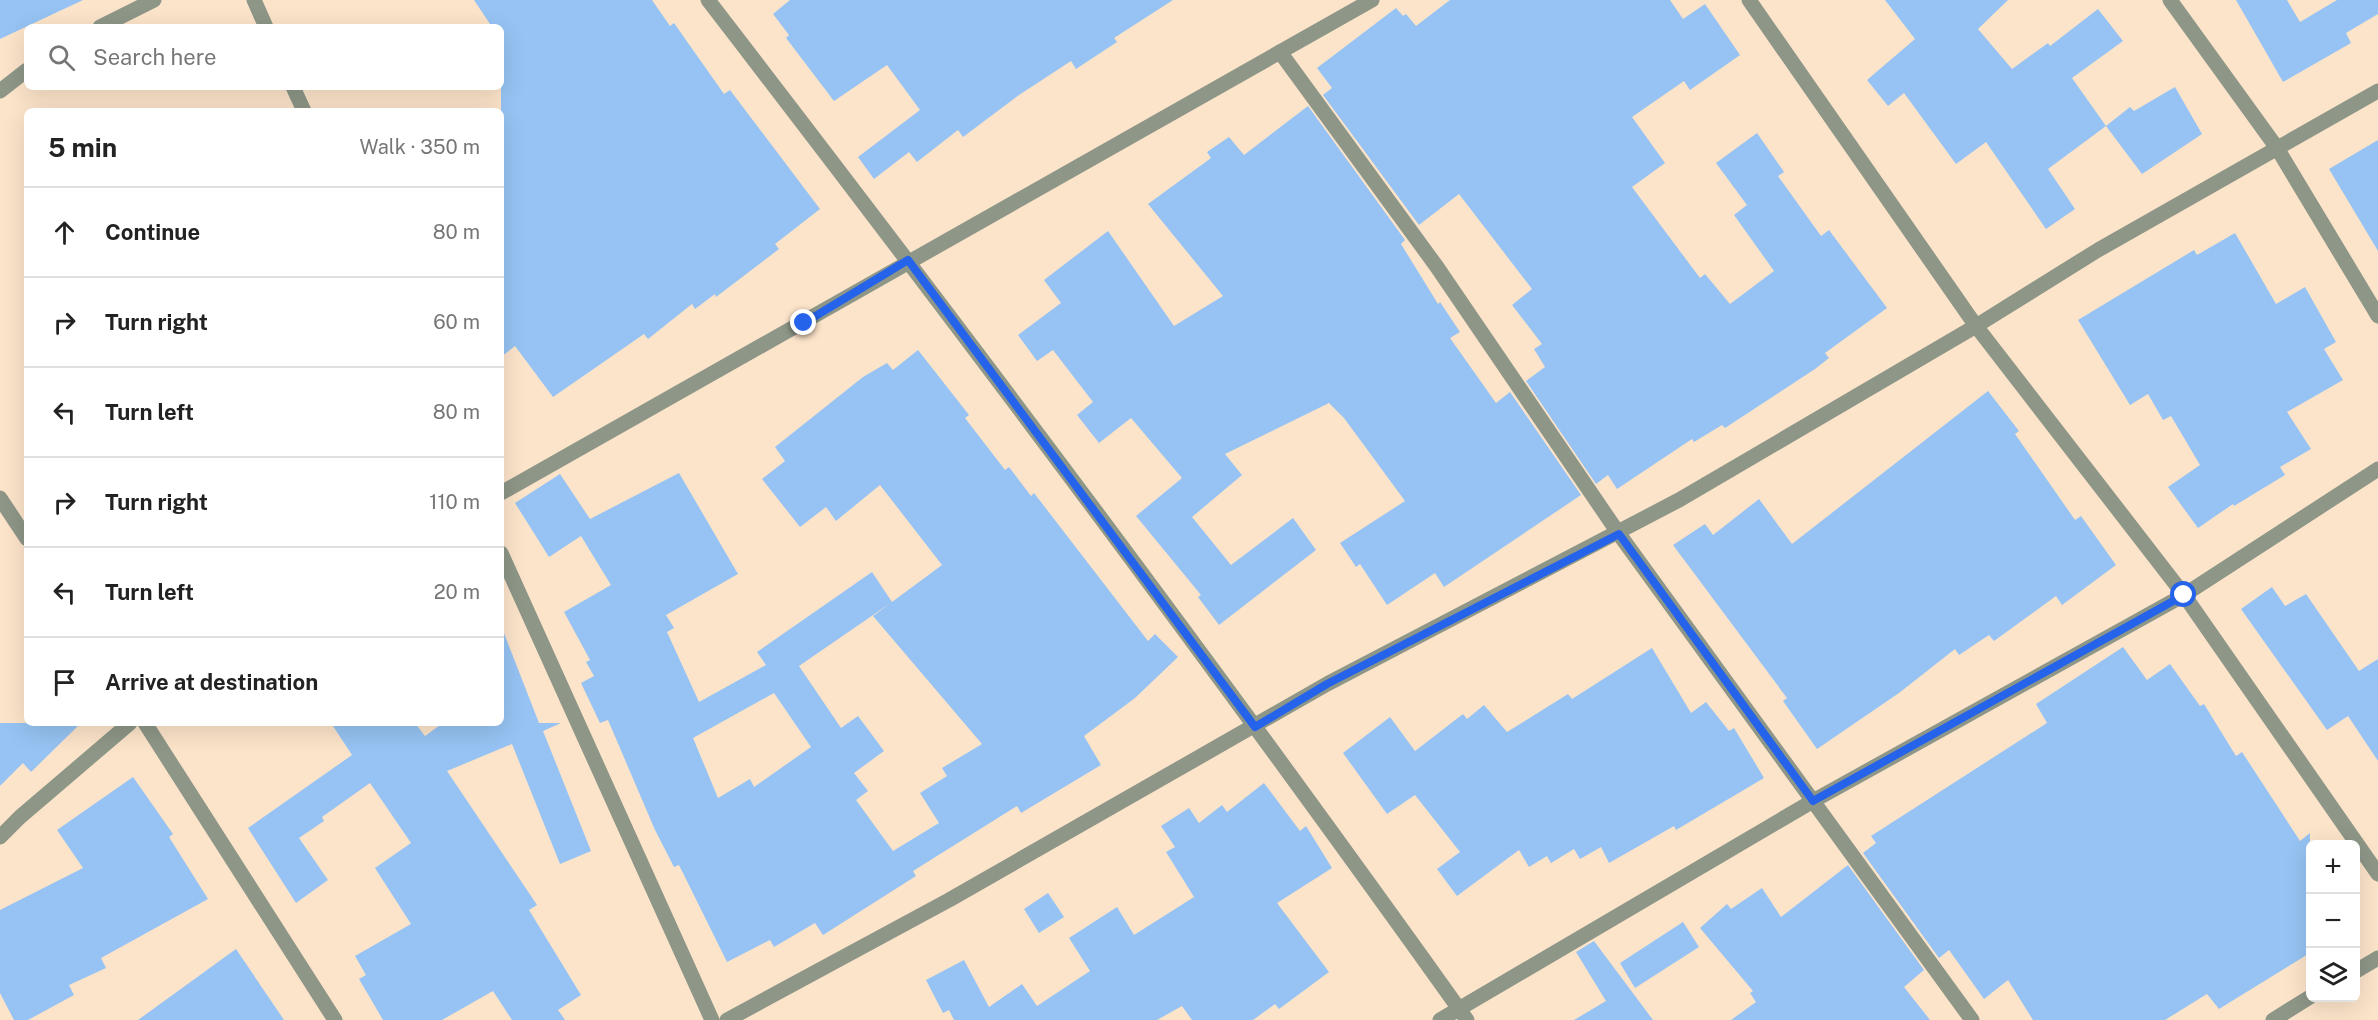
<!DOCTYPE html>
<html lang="en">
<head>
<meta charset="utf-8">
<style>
  :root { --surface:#fff; --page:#f2f2f2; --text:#222; --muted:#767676; --line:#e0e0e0 }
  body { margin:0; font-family:"Public Sans",sans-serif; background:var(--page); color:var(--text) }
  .controls { position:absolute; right:18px; bottom:18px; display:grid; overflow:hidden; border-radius:9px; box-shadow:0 6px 24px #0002 }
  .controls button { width:54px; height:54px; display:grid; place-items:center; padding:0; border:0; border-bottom:2px solid var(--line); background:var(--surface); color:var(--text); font:30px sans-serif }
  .stop { position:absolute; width:18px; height:18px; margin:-14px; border:4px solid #2563eb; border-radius:50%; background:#fff }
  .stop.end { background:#2563eb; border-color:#fff; box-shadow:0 2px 6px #0008 }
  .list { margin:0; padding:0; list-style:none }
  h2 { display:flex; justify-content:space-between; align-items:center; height:78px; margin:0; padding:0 24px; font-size:26px }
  h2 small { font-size:20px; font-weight:400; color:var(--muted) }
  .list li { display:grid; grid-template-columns:39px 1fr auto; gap:18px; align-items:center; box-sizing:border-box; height:90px; padding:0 24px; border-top:2px solid var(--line) }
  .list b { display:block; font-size:22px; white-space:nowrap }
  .list em { font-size:20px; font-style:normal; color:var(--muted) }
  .icon { flex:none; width:33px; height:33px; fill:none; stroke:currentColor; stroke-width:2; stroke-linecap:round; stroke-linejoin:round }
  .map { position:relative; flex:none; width:2378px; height:1020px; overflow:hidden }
  .search { position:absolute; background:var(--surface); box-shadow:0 6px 24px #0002; left:24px; top:24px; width:480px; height:66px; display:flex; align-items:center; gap:15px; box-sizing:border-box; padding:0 21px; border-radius:9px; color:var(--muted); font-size:22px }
  .panel { position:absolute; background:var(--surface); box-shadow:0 6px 24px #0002; left:24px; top:108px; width:480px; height:618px; border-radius:9px }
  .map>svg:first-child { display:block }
  .building { fill:#96c3f3; fill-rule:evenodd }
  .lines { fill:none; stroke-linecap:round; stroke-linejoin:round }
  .minor { stroke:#8d9687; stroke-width:15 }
  .route { stroke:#2563eb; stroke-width:8 }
</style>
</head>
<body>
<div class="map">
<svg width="2378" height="1020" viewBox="0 0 2378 1020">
  <rect width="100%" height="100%" fill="#fce4ca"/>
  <g class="building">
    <polygon points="0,0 83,0 0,39"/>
    <polygon points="474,0 652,0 670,26 674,23 724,94 730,90 820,209 775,244 779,249 716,297 715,294 695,309 692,304 648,339 644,334 553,397 515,346 501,357 501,27 492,27"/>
    <polygon points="790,0 1173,0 1114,38 1117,42 1076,69 1071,61 1019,95 963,137 958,130 917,162 909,152 874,179 858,157 920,110 887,65 834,101 786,38 789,35 773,14"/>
    <polygon points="1450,0 1670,0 1683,19 1705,4 1740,55 1690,90 1684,81 1632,117 1665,163 1632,187 1700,278 1705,274 1730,304 1774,271 1734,215 1747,205 1716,163 1757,133 1784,172 1778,176 1821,236 1829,230 1887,308 1825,353 1829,358 1815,369 1725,428 1722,425 1694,442 1692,439 1617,489 1608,475 1596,484 1526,381 1545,367 1534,349 1542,344 1512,305 1532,289 1459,194 1419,225 1323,95 1332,88 1317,68 1396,8 1403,16 1406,14 1416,26"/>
    <polygon points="1885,0 2008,0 1978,29 2012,69 2048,43 2050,46 2098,9 2123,41 2072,78 2106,126 2048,169 2075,209 2046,229 1986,142 1956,164 1904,93 1888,106 1867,80 1915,39"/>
    <polygon points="2236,0 2287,0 2300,22 2337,0 2378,0 2378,14 2346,33 2351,43 2283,82"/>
    <polygon points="2175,87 2202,134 2142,174 2106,126 2130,107 2134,111"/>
    <polygon points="1308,106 1405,240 1401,244 1438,304 1440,302 1460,332 1450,338 1496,403 1510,392 1581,495 1444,587 1435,573 1387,605 1360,564 1356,567 1340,543 1405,501 1344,418 1329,403 1225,454 1242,475 1192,517 1231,565 1293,518 1316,550 1219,625 1198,597 1201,595 1136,516 1182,478 1131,418 1099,443 1077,415 1093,402 1053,350 1037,361 1018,335 1061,303 1044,280 1108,231 1174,326 1223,296 1148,204 1211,158 1207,152 1229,137 1244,155"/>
    <polygon points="2378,140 2378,251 2329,169"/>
    <polygon points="2235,233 2276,304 2305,287 2336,342 2324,349 2343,380 2287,412 2311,449 2280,467 2285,475 2234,506 2233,504 2198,528 2168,487 2200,465 2171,416 2163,420 2148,394 2130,405 2078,320 2194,250 2197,255"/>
    <path d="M918,350L969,415L965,418L1005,470L1009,467L1031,496L1034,493L1148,641L1155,634L1178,657L1135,698L1084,736L1101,765L1021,813L1017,806L913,871L916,876L823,935L815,923L774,947L770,940L727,962L679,865L674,867L655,830L608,720L600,723L581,683L594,676L586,662L590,660L564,612L611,585L581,536L549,557L515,503L560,474L590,519L679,473L738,574L666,615L674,628L667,632L699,702L766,665L757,652L872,572L892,602L799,666L841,728L858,716L884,751L854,773L868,791L856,800L893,851L939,823L920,793L947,776L942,768L982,744L873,616L942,565L880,485L836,521L826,507L800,527L762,479L785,461L775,447L863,377L887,363L893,370ZM774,693L811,747L754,787L750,779L718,798L693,738Z"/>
    <polygon points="1988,391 2019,431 2015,434 2075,520 2081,516 2116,565 2062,605 2056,596 1994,641 1989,635 1959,655 1955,649 1899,693 1817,749 1783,701 1787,698 1673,545 1705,524 1713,535 1759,499 1792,544"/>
    <polygon points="2272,587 2285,606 2306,594 2359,671 2378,659 2378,761 2348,716 2327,730 2241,609"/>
    <polygon points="502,628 539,723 561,723 543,731 591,851 560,864 512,744 447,771 537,905 529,910 581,995 558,1010 565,1020 512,1020 493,991 442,1020 383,1020 359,979 366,975 355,956 411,924 375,868 411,843 370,783 322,817 324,821 299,838 328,880 296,903 248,828 352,755 331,723 415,723 425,736 443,723 501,723"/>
    <polygon points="2123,647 2147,680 2170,664 2200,706 2204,704 2236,756 2242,752 2300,841 2310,833 2310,953 2219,1009 2207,994 2165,1020 2033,1020 2008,980 1984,999 1949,950 1939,958 1863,853 1876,843 1871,836 2047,723 2036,704"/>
    <polygon points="1652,648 1691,713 1706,702 1729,731 1734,728 1764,778 1676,830 1674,826 1609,863 1601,847 1580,859 1574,849 1551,863 1547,856 1529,867 1519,850 1457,896 1437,869 1460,852 1415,795 1387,814 1343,753 1390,717 1415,751 1463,714 1467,719 1484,705 1507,732 1568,694 1572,699"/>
    <polygon points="0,723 81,723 31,772 23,763 0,786"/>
    <polygon points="133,777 173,834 169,837 208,899 101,958 106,968 69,985 74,995 28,1020 14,1020 0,993 0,910 83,868 57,830"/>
    <polygon points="1264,783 1300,831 1306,826 1332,868 1277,903 1329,972 1279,1009 1275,1004 1253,1020 1192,1020 1182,1006 1157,1020 954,1020 949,1010 943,1013 926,980 964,960 989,1007 1022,984 1037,1006 1090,971 1069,938 1117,907 1134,935 1194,897 1166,852 1175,847 1161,826 1189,808 1199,823 1222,805 1227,812"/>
    <polygon points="1848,865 1924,970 1904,987 1930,1020 1731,1020 1756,1002 1750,993 1753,991 1700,928 1727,904 1731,909 1762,888 1781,917"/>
    <polygon points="1048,893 1064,917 1039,933 1024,909"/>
    <polygon points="1683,922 1699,947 1635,988 1620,963"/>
    <polygon points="1594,941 1653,1020 1574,1020 1606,1001 1576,952"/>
    <polygon points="236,949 284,1020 138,1020"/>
  </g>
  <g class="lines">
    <g class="minor">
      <polyline points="254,0 266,27"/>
      <path d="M708,0C967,336 1221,675 1467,1020"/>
      <polyline points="1749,0 1976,326 2184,595 2378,874"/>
      <polyline points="2170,0 2277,148 2378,316"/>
      <polyline points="100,27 154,0"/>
      <polyline points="1280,52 1437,267 1619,534 1972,1020"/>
      <polyline points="293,87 304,111"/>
      <polyline points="0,91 27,70"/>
      <polyline points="501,493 1372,0"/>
      <polyline points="0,498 27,539"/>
      <polyline points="501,553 712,1020"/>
      <polyline points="145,723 335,1020"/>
      <polyline points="0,837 20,817 130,723"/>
      <polyline points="2356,971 2378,958"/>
      <polyline points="727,1020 949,900 1327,684 1679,500 1976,326 2098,250 2378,91"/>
      <polyline points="1440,1020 1813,801 2184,595 2378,469"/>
      <polyline points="2273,1020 2310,997"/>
    </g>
  </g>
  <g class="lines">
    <polyline class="route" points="804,323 908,260 1255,727 1327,684 1619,534 1813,801 2184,595"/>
  </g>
</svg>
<div class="controls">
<button>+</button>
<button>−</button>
<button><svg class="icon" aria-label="layers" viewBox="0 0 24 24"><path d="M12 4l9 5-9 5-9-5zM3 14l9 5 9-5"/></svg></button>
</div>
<div class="stop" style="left:2184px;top:595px"></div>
<div class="stop end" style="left:804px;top:323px"></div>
<div class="search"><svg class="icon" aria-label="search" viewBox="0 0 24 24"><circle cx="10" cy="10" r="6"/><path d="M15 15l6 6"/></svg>Search here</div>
<section class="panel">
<h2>5 min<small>Walk · 350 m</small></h2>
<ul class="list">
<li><svg class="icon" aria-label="ahead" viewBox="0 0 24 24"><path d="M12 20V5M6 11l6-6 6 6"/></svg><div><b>Continue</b></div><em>80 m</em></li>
<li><svg class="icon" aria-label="right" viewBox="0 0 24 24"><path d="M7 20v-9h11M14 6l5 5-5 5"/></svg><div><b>Turn right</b></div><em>60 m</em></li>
<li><svg class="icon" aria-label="left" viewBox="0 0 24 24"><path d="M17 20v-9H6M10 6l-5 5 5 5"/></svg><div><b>Turn left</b></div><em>80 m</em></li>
<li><svg class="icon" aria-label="right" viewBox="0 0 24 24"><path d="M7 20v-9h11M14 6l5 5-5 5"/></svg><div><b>Turn right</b></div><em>110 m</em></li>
<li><svg class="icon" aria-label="left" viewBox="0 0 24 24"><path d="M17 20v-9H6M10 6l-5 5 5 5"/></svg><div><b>Turn left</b></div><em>20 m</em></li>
<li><svg class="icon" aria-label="arrive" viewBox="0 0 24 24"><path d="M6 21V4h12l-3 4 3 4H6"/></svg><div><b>Arrive at destination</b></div></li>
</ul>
</section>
</div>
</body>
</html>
